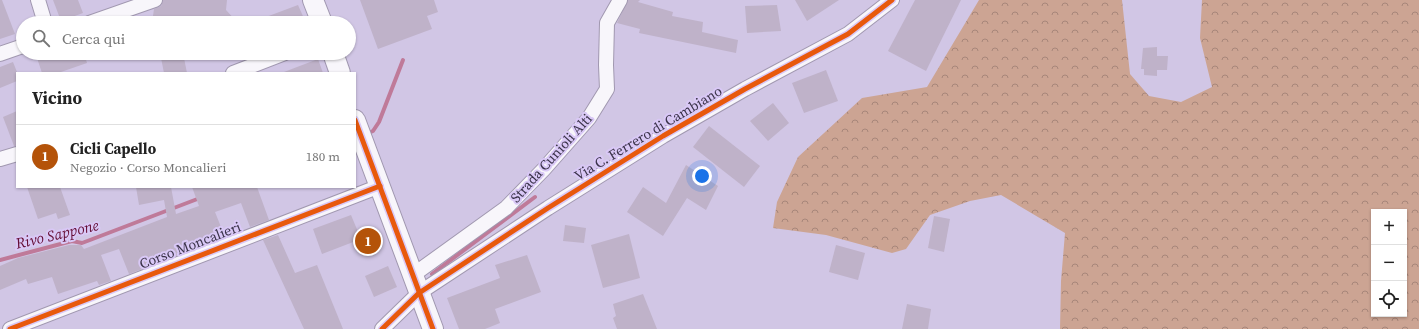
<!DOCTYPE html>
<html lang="it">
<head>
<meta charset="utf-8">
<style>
  :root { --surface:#fff; --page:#f2f2f2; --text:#222; --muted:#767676; --line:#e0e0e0; --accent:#b45309 }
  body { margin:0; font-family:"Source Serif 4",serif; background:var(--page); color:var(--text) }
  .controls { position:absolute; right:12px; bottom:12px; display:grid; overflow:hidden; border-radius:0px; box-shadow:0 1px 3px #0004 }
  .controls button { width:36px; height:36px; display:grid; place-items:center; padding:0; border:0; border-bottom:1px solid var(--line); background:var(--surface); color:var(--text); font:20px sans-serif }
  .you { position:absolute; left:702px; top:176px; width:14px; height:14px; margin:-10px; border:3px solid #fff; border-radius:50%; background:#1a73e8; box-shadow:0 0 0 6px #1a73e833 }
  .badge { display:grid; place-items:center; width:26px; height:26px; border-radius:50%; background:var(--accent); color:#fff; font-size:13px; font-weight:700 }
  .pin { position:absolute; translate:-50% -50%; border:2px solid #fff; box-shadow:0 1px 4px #0006 }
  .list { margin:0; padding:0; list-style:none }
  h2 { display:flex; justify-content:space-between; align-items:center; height:52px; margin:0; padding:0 16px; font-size:17px }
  h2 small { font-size:13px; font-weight:400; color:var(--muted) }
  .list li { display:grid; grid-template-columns:26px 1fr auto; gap:12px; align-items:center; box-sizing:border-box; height:64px; padding:0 16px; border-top:1px solid var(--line) }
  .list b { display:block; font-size:15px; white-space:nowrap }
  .list p { margin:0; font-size:13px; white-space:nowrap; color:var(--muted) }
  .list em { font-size:13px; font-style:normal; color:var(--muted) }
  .icon { flex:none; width:22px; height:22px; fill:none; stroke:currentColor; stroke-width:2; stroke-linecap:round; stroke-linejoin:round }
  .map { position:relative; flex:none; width:1419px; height:329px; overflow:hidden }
  .search { position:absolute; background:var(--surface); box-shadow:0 1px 3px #0004; left:16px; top:16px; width:340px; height:44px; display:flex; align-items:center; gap:10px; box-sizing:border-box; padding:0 14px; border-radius:22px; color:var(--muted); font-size:15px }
  .panel { position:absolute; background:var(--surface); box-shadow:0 1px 3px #0004; left:16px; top:72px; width:340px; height:116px; border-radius:0px }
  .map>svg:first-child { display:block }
  .forest { fill:url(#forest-crowns); fill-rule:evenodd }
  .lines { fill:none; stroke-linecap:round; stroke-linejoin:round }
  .stream { stroke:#bf7a99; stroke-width:4 }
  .building { fill:#bfb2c9 }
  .minor-casing { stroke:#a198b0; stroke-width:16 }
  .secondary-casing { stroke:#a198b0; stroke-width:22 }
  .minor { stroke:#f8f6fb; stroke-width:14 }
  .secondary { stroke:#f8f6fb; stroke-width:20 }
  .cycleway-casing { stroke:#d9c8f6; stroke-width:8 }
  .cycleway { stroke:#e8590c; stroke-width:5 }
  .labels { text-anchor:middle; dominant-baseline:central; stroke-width:4; stroke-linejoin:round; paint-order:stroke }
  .street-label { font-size:14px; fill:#3b334a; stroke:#d9c8f6 }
  .water-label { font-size:15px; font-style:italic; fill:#630b32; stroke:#d9c8f6 }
</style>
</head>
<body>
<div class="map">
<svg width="1419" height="329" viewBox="0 0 1419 329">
  <defs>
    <pattern id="forest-crowns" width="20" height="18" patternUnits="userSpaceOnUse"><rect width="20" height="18" fill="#cca493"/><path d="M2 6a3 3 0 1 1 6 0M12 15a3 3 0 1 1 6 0" fill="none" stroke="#a7867a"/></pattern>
  </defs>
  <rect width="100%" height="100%" fill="#d1c6e5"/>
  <path class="forest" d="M979,0H1122L1130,74L1149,96L1181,102L1212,87L1200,38L1202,0H1419V329H1060L1061,281L1065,233L1001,195L970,201L930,215L906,249L892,253L826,235L773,228L777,202L798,157L862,98L927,87ZM1374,212H1404V314H1374Z"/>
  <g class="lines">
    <g class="stream">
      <polyline points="366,134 373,131 379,122 403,60"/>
      <polyline points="0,260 72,241 82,243 90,240 200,198"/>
      <polyline points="432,274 535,197"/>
    </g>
  </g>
  <g class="building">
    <polygon points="0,0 2,0 15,34 0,39"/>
    <polygon points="53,0 78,0 83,13 61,21"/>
    <polygon points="163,0 227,0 226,10 238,23 152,23 154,9 161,6"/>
    <polygon points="360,0 434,0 438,12 427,16 432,29 378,49"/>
    <polygon points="628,0 640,0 638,2 673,12 672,16 703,22 702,32 738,40 736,53 639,33 640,29 617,23"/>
    <polygon points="795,0 839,0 807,21"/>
    <polygon points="915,0 961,0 926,71 888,51"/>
    <polygon points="298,5 306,23 253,23 253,22"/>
    <polygon points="777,5 781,31 747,33 745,6"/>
    <polygon points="1157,47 1157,56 1168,56 1167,70 1157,70 1157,76 1144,75 1144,69 1141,69 1143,48"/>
    <polygon points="42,53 84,53 87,63 58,73 42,73 36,55"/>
    <polygon points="160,53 183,53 187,73 164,73"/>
    <polygon points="318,59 323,73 284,73 284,72"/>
    <polygon points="13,62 17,72 17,81 0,88 0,67"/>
    <polygon points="826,70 838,101 804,113 792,83"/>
    <polygon points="773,103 789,123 768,141 750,121"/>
    <polygon points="17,111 17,146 14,146 3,117"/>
    <polygon points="709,126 760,166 744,187 693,147"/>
    <polygon points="686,165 718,186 706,210 687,198 663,236 627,212 643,187 666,203"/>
    <polygon points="27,187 60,187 70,215 58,219 56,213 38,219"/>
    <polygon points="136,187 171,187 176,214 199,206 192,187 257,187 269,220 250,227 241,203 215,212 225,237 129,274 119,249 101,255 111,281 99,285 97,281 58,294 52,277 28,284 26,279 0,290 0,266 18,258 69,245 81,245 84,249 167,217 164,200 139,205"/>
    <polygon points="351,215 361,239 322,254 313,229"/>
    <polygon points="934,216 950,219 944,252 928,248"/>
    <polygon points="565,225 586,228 584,243 563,241"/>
    <polygon points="629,234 640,278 603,288 591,245"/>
    <polygon points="278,235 295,273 317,265 343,329 304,329 263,240"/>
    <polygon points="836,245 865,253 858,280 829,272"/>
    <polygon points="527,255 541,292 495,309 500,323 485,329 459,329 447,298 500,278 495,265"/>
    <polygon points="388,266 397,287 374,297 365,276"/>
    <polygon points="643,294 657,329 617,329 613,318 616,316 613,304"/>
    <polygon points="907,304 931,309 928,329 902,329"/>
  </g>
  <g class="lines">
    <defs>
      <g id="minor">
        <polyline points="38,0 45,23"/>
        <polyline points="89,23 155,0"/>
        <polyline points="0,54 23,46"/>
        <polyline points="233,73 285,53"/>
        <polyline points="0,159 17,154"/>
        <polyline points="413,275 506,208 544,169 589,118 607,89 606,65 607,23 620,0"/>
        <polyline points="10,329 380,186"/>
        <polyline points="382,329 419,293 548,208 663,136 745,89 848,34 892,0"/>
      </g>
      <g id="secondary">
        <polyline points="313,0 322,23"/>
        <polyline points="333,53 340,73"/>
        <polyline points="355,120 433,329"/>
      </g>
    </defs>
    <use href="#minor" class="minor-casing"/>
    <use href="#secondary" class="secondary-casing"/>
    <use href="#minor" class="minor"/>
    <use href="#secondary" class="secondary"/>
    <defs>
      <g id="cycleway">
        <polyline points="355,120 433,329"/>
        <polyline points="10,329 380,186"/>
        <polyline points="382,329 419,293 548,208 663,136 745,89 848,34 892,0"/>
      </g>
    </defs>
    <use href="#cycleway" class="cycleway-casing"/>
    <use href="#cycleway" class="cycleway"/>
  </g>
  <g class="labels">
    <g class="street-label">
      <text transform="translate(648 133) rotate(-31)">Via C. Ferrero di Cambiano</text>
      <text transform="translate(551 158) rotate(-48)">Strada Cunioli Alti</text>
      <text transform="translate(190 245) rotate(-21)">Corso Moncalieri</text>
    </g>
    <g class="water-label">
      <text transform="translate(57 234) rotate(-13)">Rivo Sappone</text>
    </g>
  </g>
</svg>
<div class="controls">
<button>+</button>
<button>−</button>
<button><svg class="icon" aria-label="locate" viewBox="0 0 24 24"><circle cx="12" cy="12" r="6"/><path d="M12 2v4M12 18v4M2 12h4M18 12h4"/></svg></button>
</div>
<div class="you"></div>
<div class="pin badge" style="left:368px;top:241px">1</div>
<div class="search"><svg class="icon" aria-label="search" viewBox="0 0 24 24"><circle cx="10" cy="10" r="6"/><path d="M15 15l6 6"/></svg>Cerca qui</div>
<section class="panel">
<h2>Vicino<small></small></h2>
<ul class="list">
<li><span class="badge">1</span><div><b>Cicli Capello</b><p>Negozio · Corso Moncalieri</p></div><em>180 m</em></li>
</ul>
</section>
</div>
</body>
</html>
